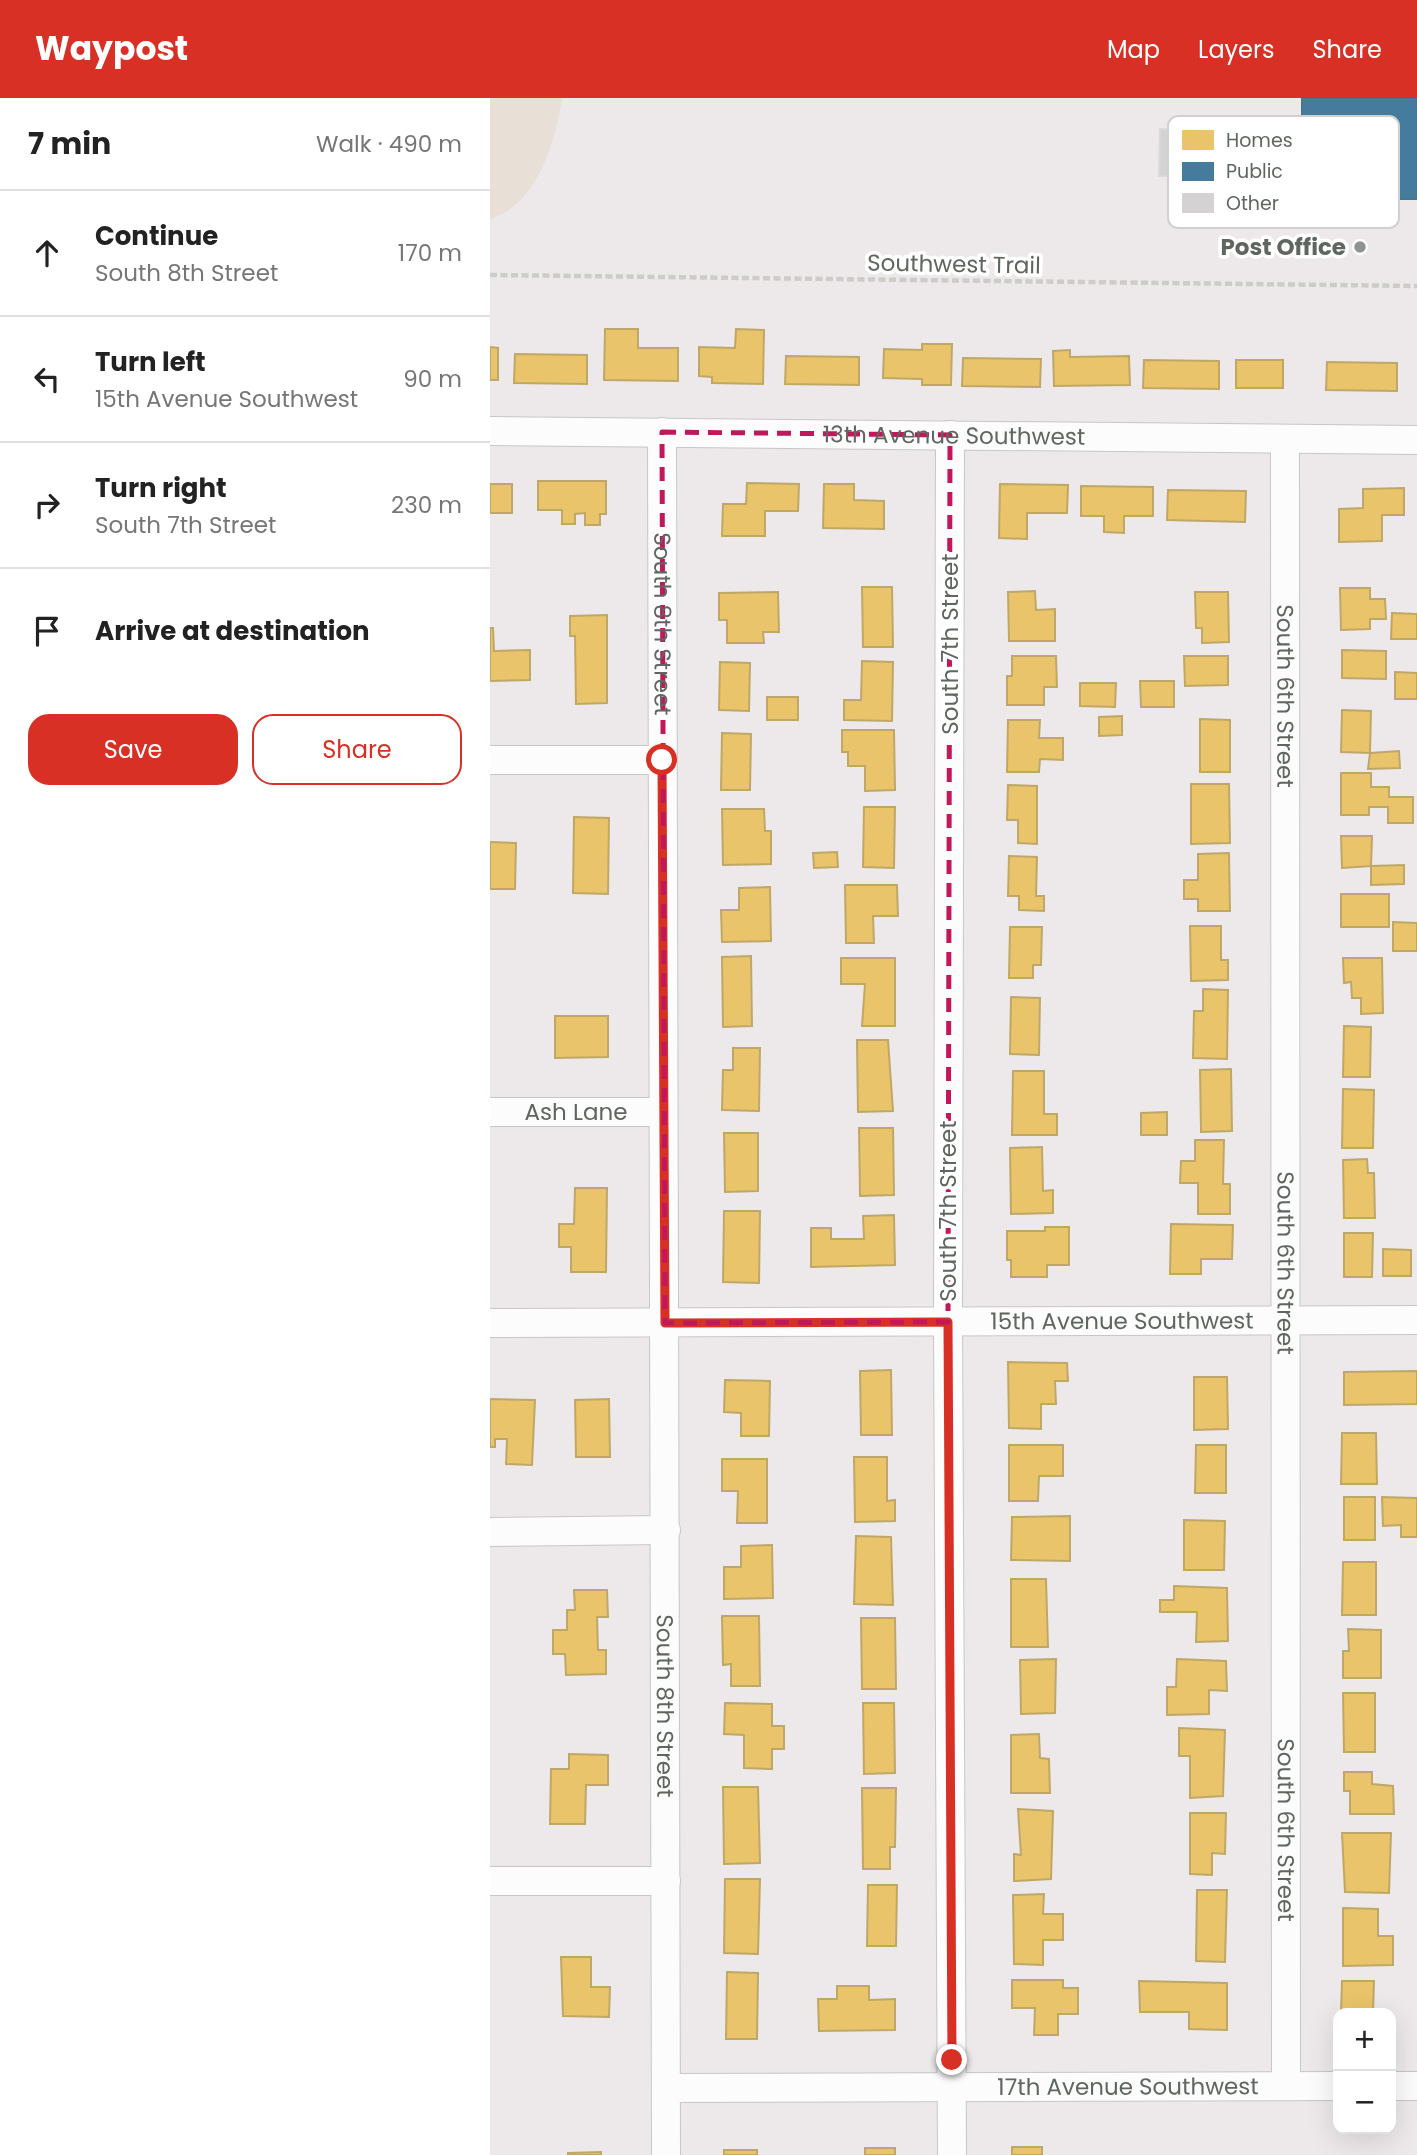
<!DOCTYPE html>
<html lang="en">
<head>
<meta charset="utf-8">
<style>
  :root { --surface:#fff; --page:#f2f2f2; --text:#222; --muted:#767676; --line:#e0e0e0; --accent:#d93025 }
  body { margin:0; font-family:Poppins,sans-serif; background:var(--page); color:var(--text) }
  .controls { position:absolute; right:21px; bottom:21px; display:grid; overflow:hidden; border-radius:14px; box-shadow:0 7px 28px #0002 }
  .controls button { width:63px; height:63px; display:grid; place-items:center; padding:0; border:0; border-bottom:2px solid var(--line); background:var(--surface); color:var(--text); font:35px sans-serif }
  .stop { position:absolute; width:21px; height:21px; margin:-16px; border:5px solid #d93025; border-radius:50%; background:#fff }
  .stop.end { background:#d93025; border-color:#fff; box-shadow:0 2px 7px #0008 }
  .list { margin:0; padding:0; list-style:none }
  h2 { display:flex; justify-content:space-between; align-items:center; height:91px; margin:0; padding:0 28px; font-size:30px }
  h2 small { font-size:23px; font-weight:400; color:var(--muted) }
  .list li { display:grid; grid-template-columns:46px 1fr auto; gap:21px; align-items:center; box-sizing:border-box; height:126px; padding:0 28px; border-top:2px solid var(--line) }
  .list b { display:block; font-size:26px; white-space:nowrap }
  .list p { margin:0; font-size:23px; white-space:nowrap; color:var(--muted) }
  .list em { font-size:23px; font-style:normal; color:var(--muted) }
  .actions { display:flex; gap:14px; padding:21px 28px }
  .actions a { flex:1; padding:16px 0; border:2px solid var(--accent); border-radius:21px; text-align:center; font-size:24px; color:var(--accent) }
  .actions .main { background:var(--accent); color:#fff }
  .icon { flex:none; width:38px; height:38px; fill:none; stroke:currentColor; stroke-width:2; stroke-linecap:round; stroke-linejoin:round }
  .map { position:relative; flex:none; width:927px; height:2057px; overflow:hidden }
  header { display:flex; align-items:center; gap:42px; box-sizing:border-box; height:98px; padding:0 35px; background:var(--accent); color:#fff }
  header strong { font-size:33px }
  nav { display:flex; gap:38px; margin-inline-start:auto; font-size:24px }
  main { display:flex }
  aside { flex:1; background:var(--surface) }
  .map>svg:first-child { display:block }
  .green { fill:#e8dfd7 }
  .homes { fill:#e9c46a; stroke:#bfa867; stroke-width:2 }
  .public { fill:#457b9d; stroke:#4c758a; stroke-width:2 }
  .building { fill:#d5d2d3; stroke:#dcd8db; stroke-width:2 }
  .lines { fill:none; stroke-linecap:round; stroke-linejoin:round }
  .minor-casing { stroke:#c7c7c6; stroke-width:30 }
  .path { stroke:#ccccc8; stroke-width:4.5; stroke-dasharray:7 3.5; stroke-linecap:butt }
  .minor { stroke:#fcfcfc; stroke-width:28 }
  .route { stroke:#d93025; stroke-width:9 }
  .marked { fill:none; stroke:#c2185b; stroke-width:5; stroke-dasharray:14 9; stroke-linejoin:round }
  .poi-dot { fill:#909490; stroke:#fff; stroke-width:2.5 }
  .labels { text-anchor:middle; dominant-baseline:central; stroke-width:7; stroke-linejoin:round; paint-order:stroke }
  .poi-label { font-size:23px; font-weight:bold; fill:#5e665f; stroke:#fff; text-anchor:end }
  .street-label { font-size:23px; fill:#5e665f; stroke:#fff }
  .key { fill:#fff; stroke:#cfd1cf; stroke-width:2 }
  .key-label { font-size:19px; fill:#5e665f }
</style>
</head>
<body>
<header>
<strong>Waypost</strong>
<nav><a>Map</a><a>Layers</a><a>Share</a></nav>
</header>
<main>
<aside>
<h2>7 min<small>Walk · 490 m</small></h2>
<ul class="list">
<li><svg class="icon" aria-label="ahead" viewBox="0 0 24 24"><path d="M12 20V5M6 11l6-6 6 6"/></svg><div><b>Continue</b><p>South 8th Street</p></div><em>170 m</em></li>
<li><svg class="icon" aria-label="left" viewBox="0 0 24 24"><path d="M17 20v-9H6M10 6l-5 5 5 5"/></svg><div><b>Turn left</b><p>15th Avenue Southwest</p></div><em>90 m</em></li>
<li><svg class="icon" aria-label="right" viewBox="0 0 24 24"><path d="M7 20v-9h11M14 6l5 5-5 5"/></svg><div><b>Turn right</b><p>South 7th Street</p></div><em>230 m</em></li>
<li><svg class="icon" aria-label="arrive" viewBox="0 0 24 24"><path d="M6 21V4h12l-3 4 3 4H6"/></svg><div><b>Arrive at destination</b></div></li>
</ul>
<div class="actions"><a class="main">Save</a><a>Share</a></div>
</aside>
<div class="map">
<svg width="927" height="2057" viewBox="0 0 927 2057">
  <rect width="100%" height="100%" fill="#ede9eb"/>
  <path class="green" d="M0,0H72C67,36 53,84 24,108C17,114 8,118 0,122Z"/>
  <g class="homes">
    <polygon points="115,231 148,231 148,250 188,250 188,283 114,282"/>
    <polygon points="246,231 274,232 273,286 222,285 222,279 209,278 209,249 245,250"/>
    <polygon points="432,246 462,246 461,287 432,287 432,281 393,280 394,251 432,252"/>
    <polygon points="0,249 8,250 8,282 0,282"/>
    <polygon points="580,252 580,259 639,258 640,287 564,288 563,253"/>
    <polygon points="25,256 97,257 97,286 24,285"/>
    <polygon points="296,258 369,259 369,287 295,286"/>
    <polygon points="473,260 551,261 550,289 472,288"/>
    <polygon points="654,262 729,263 729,291 653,290"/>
    <rect x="746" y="262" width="47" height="28"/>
    <polygon points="837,264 907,265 907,293 836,292"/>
    <polygon points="48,383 116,383 116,416 110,416 110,427 95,427 95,415 85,416 85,426 72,426 72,412 48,412"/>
    <polygon points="257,385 309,386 308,413 275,413 275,438 232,438 233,406 256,406"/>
    <rect x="0" y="386" width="22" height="29"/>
    <polygon points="334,386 364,386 364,402 394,403 394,431 333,430"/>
    <polygon points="510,386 578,387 577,415 537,415 537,441 509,440"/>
    <polygon points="591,388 663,389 663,418 634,418 634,435 614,434 614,418 591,418"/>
    <polygon points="914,390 914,417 892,417 892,443 849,444 849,411 873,410 873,391"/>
    <polygon points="678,392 756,393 755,424 677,422"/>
    <polygon points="372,489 402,489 403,549 373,549"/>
    <polygon points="850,490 880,490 880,501 895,501 896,521 880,521 880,531 851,532"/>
    <polygon points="545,493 546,512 565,511 565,543 519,543 518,494"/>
    <polygon points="288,494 289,534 273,534 274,545 237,545 237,522 229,522 229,495"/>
    <polygon points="705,494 738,494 739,544 712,545 712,530 706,530"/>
    <polygon points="902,515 927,516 927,541 901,541"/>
    <polygon points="117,517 117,605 86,606 85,538 80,538 80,518"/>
    <polygon points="0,530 3,530 4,553 40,552 40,582 0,583"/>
    <polygon points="852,552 896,553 896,581 852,580"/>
    <polygon points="522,558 566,558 567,589 554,589 554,607 517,607 517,578 522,578"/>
    <polygon points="694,558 738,558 738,587 695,588"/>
    <polygon points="372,563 403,564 402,623 354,622 354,602 371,602"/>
    <polygon points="230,564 260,565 259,613 229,612"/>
    <polygon points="905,574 927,575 927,601 905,601"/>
    <polygon points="650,583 684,583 684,609 651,609"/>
    <polygon points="590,585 626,585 625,609 590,608"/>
    <rect x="277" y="599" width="31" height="23"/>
    <polygon points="852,612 881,613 880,655 851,654"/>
    <polygon points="632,618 632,637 609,638 609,619"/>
    <polygon points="710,621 740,622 740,674 710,674"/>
    <polygon points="518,622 550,622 549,640 573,640 573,662 550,661 549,674 517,674"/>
    <polygon points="352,632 404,632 405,692 375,693 375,668 358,668 358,654 352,654"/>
    <polygon points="232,635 261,636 260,692 231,692"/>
    <polygon points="909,653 910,670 878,671 880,655"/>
    <polygon points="851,675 881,675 881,689 899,689 899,699 923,699 923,725 898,725 898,709 879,709 879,717 851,717"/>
    <polygon points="701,686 739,686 740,745 701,746"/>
    <polygon points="518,687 547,688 547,746 528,745 528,722 517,722"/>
    <polygon points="374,709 405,709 404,770 373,769"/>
    <polygon points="232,711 274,711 275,733 281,733 281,766 233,767"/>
    <polygon points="84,719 119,720 118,796 83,795"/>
    <polygon points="851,738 882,738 881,768 852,770"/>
    <polygon points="0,744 26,745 25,791 0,791"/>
    <polygon points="347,754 348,769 324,770 323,755"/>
    <polygon points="739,755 740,813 708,813 708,801 694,801 694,782 708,782 708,756"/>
    <polygon points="519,758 547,759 546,798 554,798 554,813 529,812 529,798 518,798"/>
    <polygon points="914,767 914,786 881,787 881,768"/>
    <polygon points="355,787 407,787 408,818 383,818 384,845 356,845"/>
    <polygon points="280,789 281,843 232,844 231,812 249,812 249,790"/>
    <rect x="851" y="796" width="48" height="33"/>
    <polygon points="903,824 927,825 927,853 903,853"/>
    <polygon points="700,828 731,828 731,862 738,862 738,882 701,883"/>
    <polygon points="520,829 552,829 551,867 543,867 543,880 519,880"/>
    <polygon points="261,858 262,928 233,929 232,859"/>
    <polygon points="351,860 405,860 405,928 372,928 375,886 351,886"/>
    <polygon points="853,860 892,860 893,915 871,916 871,900 862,900 861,884 854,885"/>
    <polygon points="713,891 738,892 737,961 703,960 704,913 713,913"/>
    <polygon points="521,899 550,900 549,957 520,956"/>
    <polygon points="65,918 118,918 118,959 65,960"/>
    <polygon points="854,928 881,929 880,979 853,979"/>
    <polygon points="367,942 398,942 403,1013 368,1014"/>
    <polygon points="243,950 270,950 269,1013 232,1012 233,972 243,972"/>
    <polygon points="741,971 742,1033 711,1034 710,972"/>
    <polygon points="523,973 554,973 554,1016 567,1016 567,1037 522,1037"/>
    <polygon points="853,991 884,992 883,1050 852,1050"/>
    <polygon points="677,1014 677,1037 651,1037 651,1015"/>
    <polygon points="369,1030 403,1030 404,1097 370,1098"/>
    <polygon points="234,1035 268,1035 268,1093 235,1094"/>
    <polygon points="705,1042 734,1042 733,1086 740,1086 740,1116 708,1116 708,1085 690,1085 691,1063 705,1063"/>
    <polygon points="552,1049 553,1093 563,1092 563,1115 521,1116 520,1050"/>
    <polygon points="877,1061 878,1075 884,1075 885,1120 854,1120 853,1062"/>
    <polygon points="85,1090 117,1090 116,1174 81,1174 81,1149 69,1149 69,1126 84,1126"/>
    <polygon points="234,1113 270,1113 269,1185 233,1184"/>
    <polygon points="404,1117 405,1167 321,1169 321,1130 341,1130 341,1141 374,1141 373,1118"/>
    <polygon points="681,1126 743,1127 742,1161 711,1161 711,1176 680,1176"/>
    <polygon points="555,1129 579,1129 579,1167 557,1167 557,1179 521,1179 521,1162 517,1162 517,1133 555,1133"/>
    <polygon points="854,1135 883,1135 882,1179 854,1179"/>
    <polygon points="893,1151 921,1152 921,1178 893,1178"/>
    <polygon points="518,1264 577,1265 578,1283 565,1283 566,1306 551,1306 551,1331 519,1330"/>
    <polygon points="401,1272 402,1337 371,1337 370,1273"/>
    <polygon points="927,1273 927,1306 854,1307 854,1274"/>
    <polygon points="704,1279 737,1279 738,1331 704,1332"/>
    <polygon points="235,1282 280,1283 279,1338 251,1338 251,1315 234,1314"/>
    <polygon points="0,1301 45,1302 42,1367 16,1366 17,1341 5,1341 5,1349 0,1349"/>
    <polygon points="119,1301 120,1359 86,1359 85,1302"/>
    <polygon points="852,1335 886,1335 887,1386 851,1386"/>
    <polygon points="519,1347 573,1347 573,1378 549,1378 548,1403 519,1403"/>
    <polygon points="706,1347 736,1347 736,1395 705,1395"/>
    <polygon points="364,1359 397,1359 397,1403 405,1402 405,1423 365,1424"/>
    <polygon points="232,1361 277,1361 277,1425 247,1425 248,1393 232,1393"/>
    <rect x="854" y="1399" width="31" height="43"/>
    <polygon points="892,1399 927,1400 927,1439 911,1439 911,1427 893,1428"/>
    <polygon points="580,1418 580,1463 521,1462 522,1419"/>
    <polygon points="694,1422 735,1423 734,1472 694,1472"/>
    <polygon points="366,1438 401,1439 403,1507 364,1506"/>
    <polygon points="282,1447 283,1500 234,1501 234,1469 251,1469 251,1448"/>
    <polygon points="853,1464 886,1464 886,1517 852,1517"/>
    <polygon points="521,1481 556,1481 558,1549 521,1549"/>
    <polygon points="684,1488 737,1490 738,1543 706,1544 707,1514 670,1514 670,1502 684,1502"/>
    <polygon points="84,1492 117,1492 118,1519 107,1519 108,1552 116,1552 116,1576 76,1577 75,1556 63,1556 63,1532 77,1532 77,1512 85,1512"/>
    <polygon points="232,1518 269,1518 270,1588 241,1588 241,1566 233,1567"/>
    <polygon points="371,1520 405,1520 406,1591 372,1591"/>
    <polygon points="858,1531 891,1532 891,1580 853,1580 853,1553 859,1553"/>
    <polygon points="566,1561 565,1615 531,1616 530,1562"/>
    <polygon points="687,1561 736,1563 737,1593 719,1592 719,1616 677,1617 677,1589 686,1589"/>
    <polygon points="853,1595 885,1595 885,1654 854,1654"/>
    <polygon points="235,1605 282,1606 282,1628 294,1628 294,1651 282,1651 282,1671 254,1670 254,1637 234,1636"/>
    <polygon points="373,1605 404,1605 405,1675 374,1676"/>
    <polygon points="689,1630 735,1632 733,1698 700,1700 700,1658 689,1658"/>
    <polygon points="549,1636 550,1660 559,1661 560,1695 521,1695 521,1637"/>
    <polygon points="79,1656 118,1657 118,1687 96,1687 95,1726 60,1726 61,1671 79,1671"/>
    <polygon points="854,1674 882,1674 882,1686 903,1688 904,1716 860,1716 860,1693 854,1693"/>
    <polygon points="233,1689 268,1689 270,1765 234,1766"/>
    <polygon points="372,1690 406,1690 405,1749 400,1749 400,1771 373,1771"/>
    <polygon points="528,1711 563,1713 561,1781 524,1783 524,1756 531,1757"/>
    <polygon points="700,1715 736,1715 735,1756 722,1755 722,1777 700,1776"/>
    <polygon points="852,1735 901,1735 899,1795 855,1794"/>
    <polygon points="235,1781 270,1781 268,1856 234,1855"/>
    <polygon points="378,1787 407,1787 406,1848 377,1848"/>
    <polygon points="707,1792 737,1792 735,1864 706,1863"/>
    <polygon points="554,1796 553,1816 573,1816 573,1842 553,1842 553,1867 524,1866 523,1797"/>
    <polygon points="853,1810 888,1811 888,1838 903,1838 903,1867 853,1868"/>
    <polygon points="71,1859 101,1859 101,1889 120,1889 119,1919 73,1918"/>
    <polygon points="237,1874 268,1875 267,1941 236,1941"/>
    <polygon points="522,1882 573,1882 573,1890 588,1890 588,1916 568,1916 568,1937 544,1937 545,1910 522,1910"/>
    <polygon points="649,1883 737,1885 737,1932 699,1931 699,1914 650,1914"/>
    <polygon points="852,1883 884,1883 883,1915 851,1915"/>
    <polygon points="347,1888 379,1888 379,1902 405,1901 405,1932 329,1933 328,1901 347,1901"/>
    <rect x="522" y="2049" width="30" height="8"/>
    <rect x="375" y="2050" width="30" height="7"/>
    <rect x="234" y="2052" width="33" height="5"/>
    <polygon points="111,2054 111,2057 78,2057 78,2055"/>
  </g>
  <rect class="public" x="812" y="0" width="115" height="101"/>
  <polygon class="building" points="670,31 689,32 688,78 669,78"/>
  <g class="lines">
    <defs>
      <g id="minor">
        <path id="s1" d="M0,333L927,342"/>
        <path id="s2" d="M172,334L176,2057"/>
        <polyline points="460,337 458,1224 462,2057"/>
        <path id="s3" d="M795,341L796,1988"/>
        <polyline points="0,662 172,662"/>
        <path id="s4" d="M0,1014H172"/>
        <path id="s5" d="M0,1225L927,1222"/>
        <polyline points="0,1434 176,1432"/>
        <polyline points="0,1783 176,1783"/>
        <polyline points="901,1988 927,1988"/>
        <path id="s6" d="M176,1990L848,1988"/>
      </g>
    </defs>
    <use href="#minor" class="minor-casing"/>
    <polyline class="path" points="0,177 927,188"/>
    <use href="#minor" class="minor"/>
  </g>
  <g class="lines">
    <polyline class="route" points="172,662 175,1225 458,1224 462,1962"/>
  </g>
  <path class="marked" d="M172,334L460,337L458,1224L175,1225Z"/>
  <circle class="poi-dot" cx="870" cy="149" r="7"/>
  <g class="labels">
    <g class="poi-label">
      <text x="856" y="149">Post Office</text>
    </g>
    <g class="street-label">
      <text transform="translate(464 166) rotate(1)">Southwest Trail</text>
      <text stroke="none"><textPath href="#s1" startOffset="464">13th Avenue Southwest</textPath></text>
      <text stroke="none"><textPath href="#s2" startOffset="192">South 8th Street</textPath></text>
      <text transform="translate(460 546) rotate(-90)">South 7th Street</text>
      <text stroke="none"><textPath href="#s3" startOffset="257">South 6th Street</textPath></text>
      <text stroke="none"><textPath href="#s4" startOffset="86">Ash Lane</textPath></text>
      <text transform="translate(458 1113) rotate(-90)">South 7th Street</text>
      <text stroke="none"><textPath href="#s3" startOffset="824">South 6th Street</textPath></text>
      <text stroke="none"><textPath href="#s5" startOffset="632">15th Avenue Southwest</textPath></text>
      <text stroke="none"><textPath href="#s2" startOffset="1274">South 8th Street</textPath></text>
      <text stroke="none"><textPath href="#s3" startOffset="1391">South 6th Street</textPath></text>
      <text stroke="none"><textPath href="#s6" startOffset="462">17th Avenue Southwest</textPath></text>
    </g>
  </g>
  <rect x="678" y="18" width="231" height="112" rx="10" class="key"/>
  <rect x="692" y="32" width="32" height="20" fill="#e9c46a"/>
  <rect x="692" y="64" width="32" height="19" fill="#457b9d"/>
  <rect x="692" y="95" width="32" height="20" fill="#d5d2d3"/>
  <g class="key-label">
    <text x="736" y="49">Homes</text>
    <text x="736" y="80">Public</text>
    <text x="736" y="112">Other</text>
  </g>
</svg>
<div class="controls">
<button>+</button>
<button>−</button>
</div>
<div class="stop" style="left:172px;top:662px"></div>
<div class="stop end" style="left:462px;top:1962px"></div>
</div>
</main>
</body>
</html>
